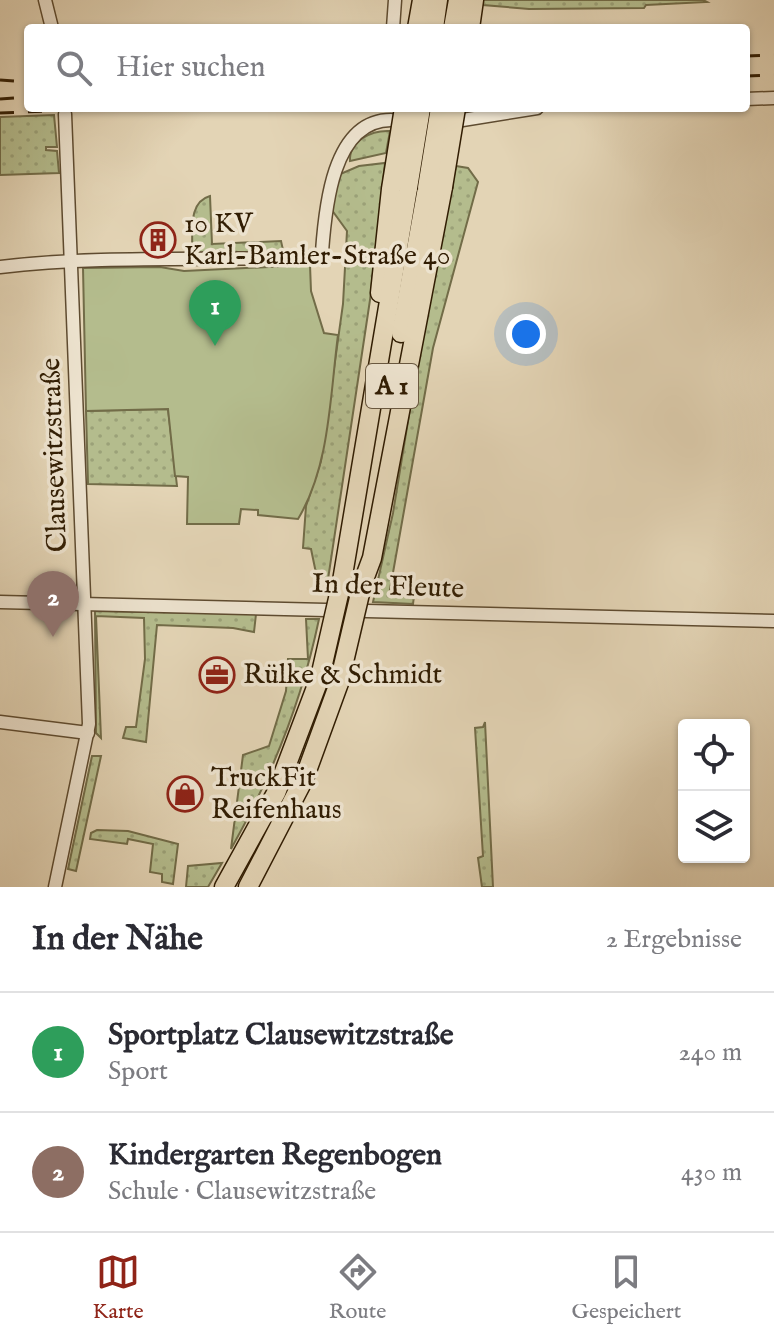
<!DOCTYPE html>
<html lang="de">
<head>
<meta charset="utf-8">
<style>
  :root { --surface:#fff; --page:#f7f7f7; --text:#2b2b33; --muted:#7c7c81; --line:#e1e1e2; --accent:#8f2418 }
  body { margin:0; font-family:"IM FELL English",serif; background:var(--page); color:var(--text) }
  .controls { position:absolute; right:24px; bottom:24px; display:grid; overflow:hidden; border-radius:8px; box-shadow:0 2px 6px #0004 }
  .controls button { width:72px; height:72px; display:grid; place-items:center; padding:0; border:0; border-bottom:2px solid var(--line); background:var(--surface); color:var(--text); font:40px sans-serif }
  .you { position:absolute; left:526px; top:334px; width:28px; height:28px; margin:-20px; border:6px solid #fff; border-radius:50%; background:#1a73e8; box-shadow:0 0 0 12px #1a73e833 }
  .badge { display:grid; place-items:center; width:52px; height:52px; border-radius:50%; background:var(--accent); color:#fff; font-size:26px; font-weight:700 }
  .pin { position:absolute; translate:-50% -66px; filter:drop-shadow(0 2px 4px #0008) }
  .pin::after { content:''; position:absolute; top:42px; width:28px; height:24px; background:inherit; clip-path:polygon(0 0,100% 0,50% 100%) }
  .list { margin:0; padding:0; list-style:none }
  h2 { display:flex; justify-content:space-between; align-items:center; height:104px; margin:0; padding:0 32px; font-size:34px }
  h2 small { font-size:26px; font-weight:400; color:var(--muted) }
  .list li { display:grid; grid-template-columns:52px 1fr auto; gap:24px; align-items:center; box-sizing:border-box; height:120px; padding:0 32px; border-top:2px solid var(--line) }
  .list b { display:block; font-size:30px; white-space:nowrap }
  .list p { margin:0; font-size:26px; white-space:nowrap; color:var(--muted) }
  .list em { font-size:26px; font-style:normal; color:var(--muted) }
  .icon { flex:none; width:44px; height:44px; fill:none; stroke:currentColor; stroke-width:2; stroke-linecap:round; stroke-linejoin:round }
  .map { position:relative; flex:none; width:774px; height:887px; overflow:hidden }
  .search { position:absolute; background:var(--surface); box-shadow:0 2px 6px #0004; left:24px; right:24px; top:24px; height:88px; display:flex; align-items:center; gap:20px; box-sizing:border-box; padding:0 28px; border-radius:8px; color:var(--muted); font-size:30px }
  .sheet { height:344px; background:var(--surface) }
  nav { display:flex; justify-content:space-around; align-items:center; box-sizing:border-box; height:112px; border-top:2px solid var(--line); background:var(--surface); font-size:22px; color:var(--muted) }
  nav a { display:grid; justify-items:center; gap:4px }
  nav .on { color:var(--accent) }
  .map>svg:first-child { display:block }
  .grass { fill:url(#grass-dots); stroke:#726c48; stroke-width:2 }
  .pitch { fill:#b4bc8d; stroke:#726c48; stroke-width:2 }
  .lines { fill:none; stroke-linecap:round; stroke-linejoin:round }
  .minor-casing { stroke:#5e4b30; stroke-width:15 }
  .highway-casing { stroke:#311d03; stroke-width:21 }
  .minor { stroke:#ede3cf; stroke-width:12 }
  .highway { stroke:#e3d4b5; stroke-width:18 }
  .rail { stroke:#311d03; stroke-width:3; stroke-dasharray:14 14; stroke-linecap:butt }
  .highway-bridge-casing { stroke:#311d03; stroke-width:21; stroke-linecap:butt }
  .highway-bridge { stroke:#e3d4b5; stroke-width:18 }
  .labels { text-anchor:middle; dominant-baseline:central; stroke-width:7; stroke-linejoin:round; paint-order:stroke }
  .shield { fill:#ede3cf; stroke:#695840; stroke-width:2 }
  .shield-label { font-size:26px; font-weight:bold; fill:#311d03 }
  .poi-label { font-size:28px; fill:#311d03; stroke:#ede3cf; text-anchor:start }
  .street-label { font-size:28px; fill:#311d03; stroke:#ede3cf }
</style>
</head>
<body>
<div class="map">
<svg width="774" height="887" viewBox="0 0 774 887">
  <defs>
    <pattern id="grass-dots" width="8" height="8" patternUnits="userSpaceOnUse" patternTransform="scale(2)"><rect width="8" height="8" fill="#b4bc8d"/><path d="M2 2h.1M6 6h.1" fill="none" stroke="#9ba178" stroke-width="1.8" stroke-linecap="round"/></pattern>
  </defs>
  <rect width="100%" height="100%" fill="#e3d4b5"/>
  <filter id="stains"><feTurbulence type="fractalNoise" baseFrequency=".0025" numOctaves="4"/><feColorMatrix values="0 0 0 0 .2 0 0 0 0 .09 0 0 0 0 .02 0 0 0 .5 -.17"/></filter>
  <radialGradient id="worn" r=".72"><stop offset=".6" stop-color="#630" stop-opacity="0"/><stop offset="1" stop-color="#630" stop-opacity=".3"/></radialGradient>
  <g class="grass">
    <polygon points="483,0 703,0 707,2 646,5 644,8 529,9 483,5"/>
    <polygon points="54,115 57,147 46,147 46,150 57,151 59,173 0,175 0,117"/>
    <path d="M390,131L386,153L350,161C349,141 371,130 390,131Z"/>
    <polygon points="385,163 370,300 327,586 316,573 311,549 303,548 306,506 321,461 343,304 347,231 329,206 338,175 359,166"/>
    <polygon points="456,166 468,168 478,182 433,348 389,595 414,596 413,604 373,602 393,513 425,317"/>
    <path d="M210,196L212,244L281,241L283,250L195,255L192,249C193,231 188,202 210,196Z"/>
    <polygon points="168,409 177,486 88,484 86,411"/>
    <polygon points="95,611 256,614 254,632 233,628 157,625 146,742 123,738 126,727 136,727 145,659 144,618 96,616 101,738 96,733"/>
    <path d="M306,619H319C302,701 272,776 231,849L243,755L269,746L286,691L288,659H308Z"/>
    <polygon points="485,722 493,887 482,887 478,858 483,856 475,728 483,727"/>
    <polygon points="92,756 101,756 76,871 68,869"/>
    <polygon points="97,830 128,831 178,844 173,884 162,882 162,874 150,872 153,844 128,839 127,844 90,839 91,833"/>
    <polygon points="222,863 208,887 186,887 188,866"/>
  </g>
  <path class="pitch" d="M310,265L311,291L324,333L338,335C330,396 330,466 298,519L258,515V510L241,509L239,524H187L188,477L175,476L168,409L86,411L83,268L160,267L184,271Z"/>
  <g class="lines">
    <defs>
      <g id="minor">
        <polyline points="45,0 52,28"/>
        <polyline points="393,28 395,0"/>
        <polyline points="746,99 774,98"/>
        <polyline points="450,122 537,108"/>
        <path d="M0,267C105,255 210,261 316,257L322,252C325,210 332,120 391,120"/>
        <polyline points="0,602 774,621"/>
        <polyline points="0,722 88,733"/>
        <polyline points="55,887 89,724 65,114"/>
      </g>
      <g id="highway">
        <polyline points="417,28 422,0"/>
        <polyline points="434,28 438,0"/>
        <polyline points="453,28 458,0"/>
        <polyline points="470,28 474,0"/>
        <polyline points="380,293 391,189"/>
        <polyline points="401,333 427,188"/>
        <polyline points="342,581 408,188"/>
        <polyline points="362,585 372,558 443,187"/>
        <polyline points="224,887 276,793 320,677"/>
        <polyline points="248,887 304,779 339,683"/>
      </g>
    </defs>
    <use href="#minor" class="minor-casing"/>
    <use href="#highway" class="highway-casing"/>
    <use href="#minor" class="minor"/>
    <use href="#highway" class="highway"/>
    <g class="rail">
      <polyline points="746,56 774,55"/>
      <polyline points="746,76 774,75"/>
      <polyline points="0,80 28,82"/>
      <polyline points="0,99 28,97"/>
      <polyline points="0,113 113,108"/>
    </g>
    <defs>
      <g id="highway-bridge">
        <polyline points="443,187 456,108"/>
        <polyline points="408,188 421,108"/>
        <polyline points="427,188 440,108"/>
        <polyline points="391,189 404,108"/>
        <polyline points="320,677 342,581"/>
        <polyline points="339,683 362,585"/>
      </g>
    </defs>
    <use href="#highway-bridge" class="highway-bridge-casing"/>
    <use href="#highway-bridge" class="highway-bridge"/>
  </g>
  <defs>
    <symbol id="building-ring" viewBox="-11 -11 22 22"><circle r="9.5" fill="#ede3cf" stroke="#8f2418" stroke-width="1.5"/><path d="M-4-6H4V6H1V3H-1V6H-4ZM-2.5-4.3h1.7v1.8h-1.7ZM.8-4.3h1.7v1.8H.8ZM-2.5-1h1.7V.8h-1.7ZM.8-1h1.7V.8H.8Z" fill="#8f2418"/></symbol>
    <symbol id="office-ring" viewBox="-11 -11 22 22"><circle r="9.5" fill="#ede3cf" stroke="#8f2418" stroke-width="1.5"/><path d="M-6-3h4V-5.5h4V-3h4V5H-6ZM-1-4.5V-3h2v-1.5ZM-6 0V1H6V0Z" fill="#8f2418"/></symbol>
    <symbol id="shop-ring" viewBox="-11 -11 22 22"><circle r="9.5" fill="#ede3cf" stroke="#8f2418" stroke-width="1.5"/><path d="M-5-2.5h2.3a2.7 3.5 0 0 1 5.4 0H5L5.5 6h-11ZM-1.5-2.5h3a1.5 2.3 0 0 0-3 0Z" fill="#8f2418"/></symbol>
  </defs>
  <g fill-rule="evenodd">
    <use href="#building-ring" x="138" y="220" width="40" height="40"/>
    <use href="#office-ring" x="197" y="655" width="40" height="40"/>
    <use href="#shop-ring" x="165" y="774" width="40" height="40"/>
  </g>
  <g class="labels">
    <rect class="shield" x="366" y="364" width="52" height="44" rx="6"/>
    <g class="shield-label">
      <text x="392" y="386">A 1</text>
    </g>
    <g class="poi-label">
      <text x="184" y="224">10 KV<tspan x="184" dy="32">Karl-Bamler-Straße 40</tspan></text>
      <text x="243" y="675">Rülke &amp; Schmidt</text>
      <text x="211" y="778">TruckFit<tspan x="211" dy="32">Reifenhaus</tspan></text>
    </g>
    <g class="street-label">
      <text transform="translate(55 455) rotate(-92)">Clausewitzstraße</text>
      <text transform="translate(388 587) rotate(2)">In der Fleute</text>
    </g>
  </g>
  <rect width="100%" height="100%" filter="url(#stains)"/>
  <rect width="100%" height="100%" fill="url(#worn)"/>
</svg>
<div class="controls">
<button><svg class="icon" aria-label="locate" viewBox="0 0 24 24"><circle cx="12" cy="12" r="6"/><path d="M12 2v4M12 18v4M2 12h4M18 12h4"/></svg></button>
<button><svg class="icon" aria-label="layers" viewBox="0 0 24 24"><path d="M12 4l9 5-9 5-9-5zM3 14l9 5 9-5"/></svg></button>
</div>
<div class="you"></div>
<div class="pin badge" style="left:215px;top:346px;background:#2e9e5b">1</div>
<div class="pin badge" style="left:53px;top:637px;background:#8d6e63">2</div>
<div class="search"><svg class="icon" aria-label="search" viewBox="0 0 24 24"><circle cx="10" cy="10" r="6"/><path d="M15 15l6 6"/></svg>Hier suchen</div>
</div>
<section class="sheet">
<h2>In der Nähe<small>2 Ergebnisse</small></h2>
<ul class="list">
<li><span class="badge" style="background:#2e9e5b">1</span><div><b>Sportplatz Clausewitzstraße</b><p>Sport</p></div><em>240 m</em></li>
<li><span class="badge" style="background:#8d6e63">2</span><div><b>Kindergarten Regenbogen</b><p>Schule · Clausewitzstraße</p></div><em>430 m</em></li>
</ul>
</section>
<nav>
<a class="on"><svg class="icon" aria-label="map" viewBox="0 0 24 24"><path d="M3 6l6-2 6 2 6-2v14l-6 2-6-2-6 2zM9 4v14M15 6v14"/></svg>Karte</a>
<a><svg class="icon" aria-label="directions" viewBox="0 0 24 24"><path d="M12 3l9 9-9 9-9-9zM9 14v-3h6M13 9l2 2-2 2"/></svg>Route</a>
<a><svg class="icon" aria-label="saved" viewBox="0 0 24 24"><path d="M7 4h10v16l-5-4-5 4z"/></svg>Gespeichert</a>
</nav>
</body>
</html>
